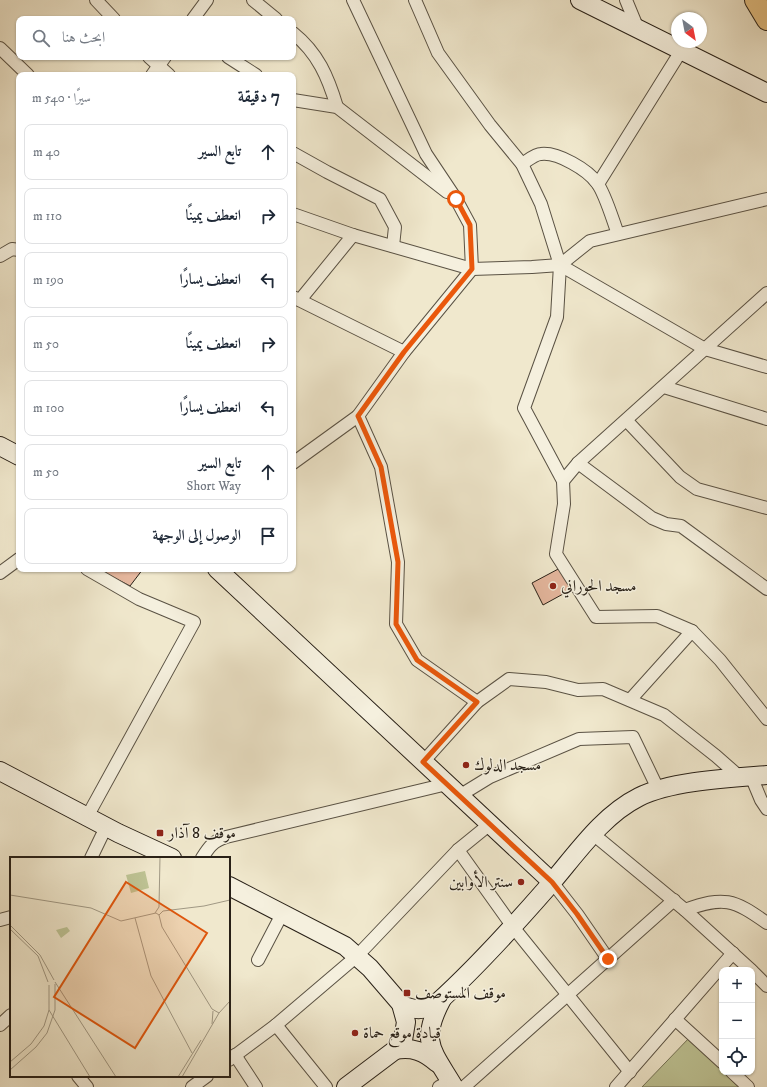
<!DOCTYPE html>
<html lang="ar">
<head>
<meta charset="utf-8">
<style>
  :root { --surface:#fff; --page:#f2f2f3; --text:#1f2937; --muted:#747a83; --line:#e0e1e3 }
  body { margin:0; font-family:"IM FELL DW Pica",Amiri,serif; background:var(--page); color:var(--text); direction:rtl }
  .controls { position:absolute; right:12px; bottom:12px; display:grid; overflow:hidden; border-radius:8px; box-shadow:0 1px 3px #0004 }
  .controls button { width:36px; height:36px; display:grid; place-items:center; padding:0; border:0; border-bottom:1px solid var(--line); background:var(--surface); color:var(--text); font:20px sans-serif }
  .compass { position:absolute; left:671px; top:12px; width:36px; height:36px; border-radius:50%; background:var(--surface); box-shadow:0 1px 3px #0004; rotate:148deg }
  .stop { position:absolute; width:12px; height:12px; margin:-9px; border:3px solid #ea580c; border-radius:50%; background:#fff }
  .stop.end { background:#ea580c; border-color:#fff; box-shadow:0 1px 4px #0008 }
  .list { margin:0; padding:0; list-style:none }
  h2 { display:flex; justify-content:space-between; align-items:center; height:52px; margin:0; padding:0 16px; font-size:17px }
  h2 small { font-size:13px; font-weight:400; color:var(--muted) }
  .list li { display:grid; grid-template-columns:26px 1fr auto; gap:12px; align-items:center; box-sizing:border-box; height:56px; margin:0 8px 8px; padding:0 8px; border:1px solid var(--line); border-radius:8px }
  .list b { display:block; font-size:15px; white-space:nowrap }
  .list p { margin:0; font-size:13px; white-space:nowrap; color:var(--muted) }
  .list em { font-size:13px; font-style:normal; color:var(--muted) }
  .icon { flex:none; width:22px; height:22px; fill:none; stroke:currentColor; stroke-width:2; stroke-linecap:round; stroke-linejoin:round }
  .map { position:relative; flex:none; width:767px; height:1087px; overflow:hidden; direction:ltr }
  .search { position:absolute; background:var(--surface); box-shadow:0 1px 3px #0004; left:16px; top:16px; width:280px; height:44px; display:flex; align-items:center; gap:10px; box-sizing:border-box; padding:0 14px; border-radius:8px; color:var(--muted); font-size:15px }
  .panel { position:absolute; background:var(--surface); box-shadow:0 1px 3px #0004; left:16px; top:72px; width:280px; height:500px; border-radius:8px; direction:rtl }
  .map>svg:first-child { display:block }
  .green { fill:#bec495; stroke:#737256 }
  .building { fill:#e5b79e; stroke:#282017 }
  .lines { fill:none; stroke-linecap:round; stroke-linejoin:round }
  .minor-casing { stroke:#5a5244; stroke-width:14 }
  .secondary-casing { stroke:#282017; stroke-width:20 }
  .primary-casing { stroke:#282017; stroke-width:22 }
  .minor { stroke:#f5f0de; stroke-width:12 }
  .secondary { stroke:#f5f0de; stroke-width:18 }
  .primary { stroke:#e8c486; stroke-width:20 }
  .route { stroke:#ea580c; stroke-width:5 }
  .poi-dot { fill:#8f2418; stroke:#f5f0de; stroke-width:1.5 }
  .labels { text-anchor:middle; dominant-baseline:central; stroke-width:3; stroke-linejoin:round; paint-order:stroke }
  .poi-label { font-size:16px; fill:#282017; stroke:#f5f0de; text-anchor:start }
  .inset-road { fill:none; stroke:#a09884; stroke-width:1 }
  .view { fill:#de560d; fill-opacity:0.15; stroke:#de560d; stroke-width:2 }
  .inset-edge { fill:none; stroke:#282017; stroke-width:2 }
</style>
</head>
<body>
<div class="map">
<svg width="767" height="1087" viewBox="0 0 767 1087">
  <rect width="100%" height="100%" fill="#f0e8cd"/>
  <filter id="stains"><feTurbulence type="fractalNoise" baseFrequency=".005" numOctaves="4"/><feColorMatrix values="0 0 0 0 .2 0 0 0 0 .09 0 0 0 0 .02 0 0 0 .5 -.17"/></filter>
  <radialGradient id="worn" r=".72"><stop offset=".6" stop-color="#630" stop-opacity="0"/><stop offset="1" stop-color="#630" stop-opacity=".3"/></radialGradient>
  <polygon class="green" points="690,1037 722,1067 722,1072 728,1072 744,1087 642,1087"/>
  <g class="building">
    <polygon points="562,567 574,588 543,605 532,583"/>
    <polygon points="103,569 143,569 130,586 107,574"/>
  </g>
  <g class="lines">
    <defs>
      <g id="minor">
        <polyline points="96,0 114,19"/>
        <polyline points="253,0 276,19"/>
        <polyline points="415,0 438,53 490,125 522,164 541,204 560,265 705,349 767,367"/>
        <polyline points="626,0 638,29"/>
        <polyline points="193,19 207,0"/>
        <path d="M293,33C318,53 328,77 337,107"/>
        <polyline points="0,48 28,75"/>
        <polyline points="149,57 169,75"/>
        <polyline points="228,57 256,75"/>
        <polyline points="152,75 165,57"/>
        <polyline points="293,100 337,107 447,192"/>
        <polyline points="293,153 327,172 380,199 395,227 393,246"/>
        <path d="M522,164C527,161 535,154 541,154C558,152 588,170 597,183C605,193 613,221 618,234"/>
        <polyline points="598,184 681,51"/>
        <polyline points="293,214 353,235 472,269 532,267 560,265 590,241 767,199"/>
        <polyline points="0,256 12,249 19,250"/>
        <polyline points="560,265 557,317 524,408 563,481 564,504 556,554 596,617 657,616 692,631"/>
        <polyline points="293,297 404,352"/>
        <polyline points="300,300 353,235"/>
        <polyline points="664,387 767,419"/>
        <polyline points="358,416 381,467 398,562 396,624 417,660 477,702"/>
        <polyline points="627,421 680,477 697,489 767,508"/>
        <polyline points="293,463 358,416 404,352 472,269 470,225 456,199 426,154 353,0"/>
        <polyline points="578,463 652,518 666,524 681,526 767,589"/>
        <polyline points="563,481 578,463 767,293"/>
        <polyline points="87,569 139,599 194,622 87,817"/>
        <polyline points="0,573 19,559"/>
        <polyline points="630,700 692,631 720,660 767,719"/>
        <polyline points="423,762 477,702 509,679 546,682 578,690 603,689 664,715 716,756 741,778"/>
        <polyline points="751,776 761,800 767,809"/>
        <polyline points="459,796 490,777 579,739 633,737 658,789"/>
        <polyline points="593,834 685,910 751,970"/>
        <polyline points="458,850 513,927 630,1072"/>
        <polyline points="91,858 106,827"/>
        <path d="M202,858C209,847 213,841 226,837L447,784"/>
        <polyline points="552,882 577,914 608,959"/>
        <path d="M685,910C724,896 733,899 767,923"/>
        <polyline points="0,920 11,917"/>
        <polyline points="258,960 282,914"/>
        <polyline points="752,971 767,986"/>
        <polyline points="675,1019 722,1062"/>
        <polyline points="0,1025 11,1015"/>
        <polyline points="276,1025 326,1087"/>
        <polyline points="235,1055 256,1087"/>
        <polyline points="229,1060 276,1025 357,956 458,850 490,824"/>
        <polyline points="732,1072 748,1087"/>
        <polyline points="78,1076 87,1087"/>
        <polyline points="192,1087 207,1076"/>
        <polyline points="439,1087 450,1081"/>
        <polyline points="464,1087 674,900"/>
        <polyline points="616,1087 733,953"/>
      </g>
      <g id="secondary">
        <polyline points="580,0 767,93"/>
        <polyline points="0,446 19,456"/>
        <polyline points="217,569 552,882"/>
        <polyline points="0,771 118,833 172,858"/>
        <polyline points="229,886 345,946 370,968 401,1004 406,1022 403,1040 395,1050 346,1087"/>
        <path d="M442,999C419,1042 432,1050 454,1087"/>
        <path d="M401,1004C413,1011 424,1011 436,1004C476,968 512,928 547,888C575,856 601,816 639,797C671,781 731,778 767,775"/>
        <path d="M395,1050C412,1047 424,1051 437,1063"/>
      </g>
      <polyline id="primary" points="755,0 767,20"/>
    </defs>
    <use href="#minor" class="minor-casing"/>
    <use href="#secondary" class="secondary-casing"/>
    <use href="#primary" class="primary-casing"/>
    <use href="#minor" class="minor"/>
    <use href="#secondary" class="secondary"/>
    <use href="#primary" class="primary"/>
  </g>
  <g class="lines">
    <polyline class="route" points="456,199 470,225 472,269 404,352 358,416 381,467 398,562 396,624 417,660 477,702 423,762 552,882 577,914 608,959"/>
  </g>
  <g class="poi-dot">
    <circle cx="553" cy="586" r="4"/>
    <circle cx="466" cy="765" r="4"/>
    <rect x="156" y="829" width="8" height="8" rx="2"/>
    <circle cx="521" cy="882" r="4"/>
    <rect x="403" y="989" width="8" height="8" rx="2"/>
    <circle cx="355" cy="1033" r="4"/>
  </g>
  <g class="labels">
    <g class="poi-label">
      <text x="561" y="586">مسجد الحوراني</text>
      <text x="474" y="765">مسجد الدلوك</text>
      <text x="168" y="833">موقف 8 آذار</text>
      <text x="513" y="882" text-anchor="end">سنتر الأوابين</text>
      <text x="415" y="993">موقف المستوصف</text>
      <text x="363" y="1033">قيادة موقع حماة</text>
    </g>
  </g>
  <g transform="translate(10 857)">
    <rect width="220" height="220" fill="#f0e8cd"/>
    <path d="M135,14L139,31L121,36L116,18ZM57,70L60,74L51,81L46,73Z" fill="#bec495"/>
    <path class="inset-road" d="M0,38L81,51L111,64L146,56L149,58M145,56L149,50L150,0M125,61L141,119L182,196M0,68L30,98L44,123M0,72L28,99L38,125M45,125L106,220M39,153L80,220M209,156L202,152L152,70L149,58L153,54L194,49L220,43M202,167L203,154M0,205L21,187L34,169L39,153V128M0,213L26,190L37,176L45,153V127M168,220L191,183M172,220L209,156L220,144"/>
    <path class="view" d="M116,25L197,76L125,191L44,140Z"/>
    <rect width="220" height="220" class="inset-edge"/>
  </g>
  <rect width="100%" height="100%" filter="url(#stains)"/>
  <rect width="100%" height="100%" fill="url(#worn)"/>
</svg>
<div class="controls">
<button>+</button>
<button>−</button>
<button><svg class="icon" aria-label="locate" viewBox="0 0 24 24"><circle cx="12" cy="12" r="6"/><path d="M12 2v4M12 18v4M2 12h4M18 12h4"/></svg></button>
</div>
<svg class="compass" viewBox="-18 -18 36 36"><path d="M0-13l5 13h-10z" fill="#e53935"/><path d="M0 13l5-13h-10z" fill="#747a83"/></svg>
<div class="stop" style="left:456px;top:199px"></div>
<div class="stop end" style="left:608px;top:959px"></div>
<div class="search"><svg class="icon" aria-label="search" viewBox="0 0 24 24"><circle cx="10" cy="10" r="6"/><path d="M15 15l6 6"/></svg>ابحث هنا</div>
<section class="panel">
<h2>7 دقيقة<small>سيرًا · 540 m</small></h2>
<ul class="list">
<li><svg class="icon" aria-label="ahead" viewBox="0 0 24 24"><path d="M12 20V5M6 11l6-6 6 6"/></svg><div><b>تابع السير</b></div><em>40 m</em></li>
<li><svg class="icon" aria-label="right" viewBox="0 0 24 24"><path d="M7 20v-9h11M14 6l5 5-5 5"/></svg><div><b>انعطف يمينًا</b></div><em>110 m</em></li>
<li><svg class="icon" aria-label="left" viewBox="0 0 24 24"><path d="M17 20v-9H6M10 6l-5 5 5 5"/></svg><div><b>انعطف يسارًا</b></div><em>190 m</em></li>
<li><svg class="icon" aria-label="right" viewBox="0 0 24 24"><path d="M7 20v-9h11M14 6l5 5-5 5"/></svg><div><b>انعطف يمينًا</b></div><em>50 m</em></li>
<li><svg class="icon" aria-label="left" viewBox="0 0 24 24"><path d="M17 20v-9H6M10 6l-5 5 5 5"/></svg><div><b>انعطف يسارًا</b></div><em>100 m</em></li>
<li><svg class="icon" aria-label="ahead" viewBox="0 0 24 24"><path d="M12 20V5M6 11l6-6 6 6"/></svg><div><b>تابع السير</b><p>Short Way</p></div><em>50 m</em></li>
<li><svg class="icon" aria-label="arrive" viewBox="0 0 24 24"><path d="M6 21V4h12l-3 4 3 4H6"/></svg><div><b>الوصول إلى الوجهة</b></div></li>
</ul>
</section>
</div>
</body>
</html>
